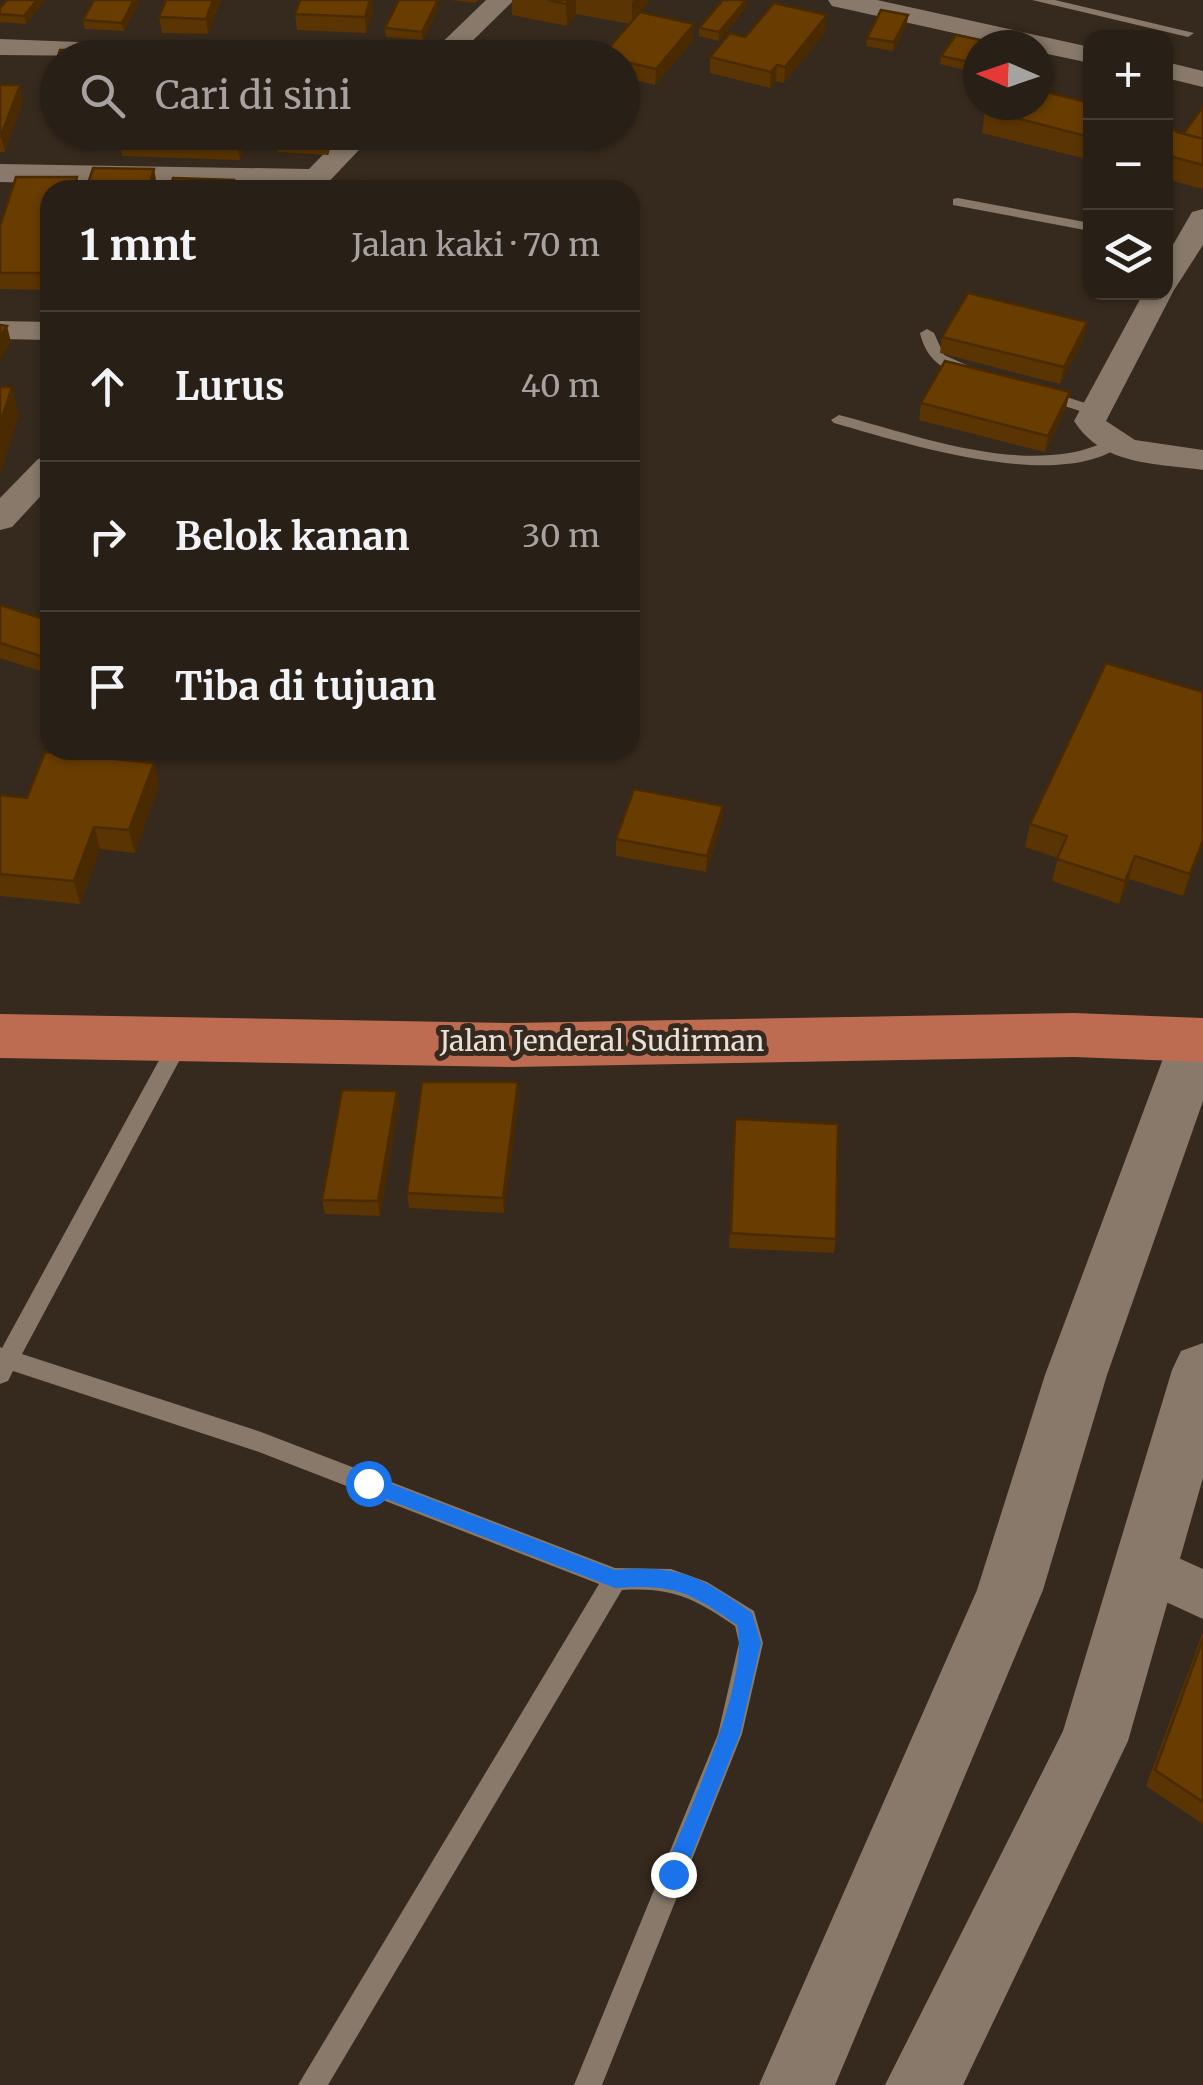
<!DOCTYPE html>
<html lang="id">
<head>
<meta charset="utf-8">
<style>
  :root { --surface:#281f16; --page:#342c23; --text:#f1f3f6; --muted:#a5a2a1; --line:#443d35 }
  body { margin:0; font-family:Merriweather,serif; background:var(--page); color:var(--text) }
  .controls { position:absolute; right:30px; top:30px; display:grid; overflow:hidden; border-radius:20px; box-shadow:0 2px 8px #0004 }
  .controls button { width:90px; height:90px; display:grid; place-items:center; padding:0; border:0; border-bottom:2px solid var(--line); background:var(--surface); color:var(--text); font:50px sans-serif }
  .compass { position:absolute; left:963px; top:30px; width:90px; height:90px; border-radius:50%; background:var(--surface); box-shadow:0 2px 8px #0004; rotate:272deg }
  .stop { position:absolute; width:30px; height:30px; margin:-22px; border:8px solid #1a73e8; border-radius:50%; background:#fff }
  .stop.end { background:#1a73e8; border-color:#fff; box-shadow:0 2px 10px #0008 }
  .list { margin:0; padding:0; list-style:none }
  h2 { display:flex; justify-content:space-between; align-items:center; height:130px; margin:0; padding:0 40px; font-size:42px }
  h2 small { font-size:32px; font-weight:400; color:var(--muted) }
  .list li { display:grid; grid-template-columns:65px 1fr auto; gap:30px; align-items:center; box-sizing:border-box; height:150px; padding:0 40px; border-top:2px solid var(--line) }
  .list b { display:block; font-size:38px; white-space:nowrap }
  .list em { font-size:32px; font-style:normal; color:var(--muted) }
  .icon { flex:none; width:55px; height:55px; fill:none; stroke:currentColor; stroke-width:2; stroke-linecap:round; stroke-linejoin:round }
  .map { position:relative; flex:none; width:1203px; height:2085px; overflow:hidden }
  .search { position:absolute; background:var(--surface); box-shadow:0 2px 8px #0004; left:40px; top:40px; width:600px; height:110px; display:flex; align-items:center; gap:25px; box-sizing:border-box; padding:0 35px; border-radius:55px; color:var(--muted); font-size:38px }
  .panel { position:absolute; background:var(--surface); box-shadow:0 2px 8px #0004; left:40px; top:180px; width:600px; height:580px; border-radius:30px }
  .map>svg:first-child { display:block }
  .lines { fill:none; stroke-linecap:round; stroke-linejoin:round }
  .lane { fill:#88796a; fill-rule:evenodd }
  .street { fill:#88796a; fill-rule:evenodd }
  .secondary { fill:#88796a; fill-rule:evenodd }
  .highway { fill:#bd6c52; fill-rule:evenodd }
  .wall { fill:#5a3402 }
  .shaded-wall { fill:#4a2b01 }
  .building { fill:#693d02; stroke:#4a2b01; stroke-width:2.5 }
  .route { fill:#1a73e8 }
  .labels { text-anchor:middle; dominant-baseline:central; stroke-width:10; stroke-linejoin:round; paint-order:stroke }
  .street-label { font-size:28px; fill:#e9e1d9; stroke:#36291d }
</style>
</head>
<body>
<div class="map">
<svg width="1203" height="2085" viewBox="0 0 1203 2085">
  <rect width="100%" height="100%" fill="#36291d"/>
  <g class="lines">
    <g class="lane">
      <polygon points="1032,0 1055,0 1194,33 1188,37"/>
      <polygon points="958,198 1090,223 1090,231 953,205 953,199"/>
      <path d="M927,329L934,333L944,355L971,367V373C945,375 926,359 920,333Z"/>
      <polygon points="1041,389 1101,408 1104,411 1096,416 1036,397 1036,391"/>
      <path d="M839,415C912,434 993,465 1069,453C1084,451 1099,444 1114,440L1122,445C1059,493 904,443 834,423L831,420Z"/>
      <path d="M182,1029L189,1031L192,1037L22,1354L261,1432L615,1568L671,1569L707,1582L754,1611L763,1643L742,1734L602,2085H574L718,1734L739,1643L735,1626C694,1598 672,1587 622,1590L328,2085H298L599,1584L259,1452L13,1371L8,1381L0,1384V1347L2,1348L175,1031Z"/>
    </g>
    <g class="street">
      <polygon points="486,0 514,0 455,58 426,58"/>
      <polygon points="828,0 877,0 1090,47 1090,63 1038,52 1038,45 1008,45 832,6"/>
      <polygon points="0,39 291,50 304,58 0,55"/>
      <polygon points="1166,62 1203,71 1203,87 1166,78"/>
      <polygon points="345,132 376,132 321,190 0,182 0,164 309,169"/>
      <path d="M1203,209V245L1174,290L1106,421L1135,440L1203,450V470C1155,463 1103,466 1074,421L1144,292H1166V257L1192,212Z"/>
      <polygon points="0,321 50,322 50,340 0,339"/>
      <polygon points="50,455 50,486 12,527 0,530 0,498 38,459"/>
      <polygon points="1145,1543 1203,1569 1203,1619 1127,1584 1120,1567 1127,1550"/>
    </g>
    <g class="secondary">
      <polygon points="1197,1018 1203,1020 1203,1101 1107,1375 1043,1590 835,2085 759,2085 977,1590 1045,1375 1170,1040 1178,1025"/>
      <polygon points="1203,1343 1203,1478 1128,1741 963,2085 885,2085 1063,1731 1172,1370 1181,1351"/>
    </g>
    <polygon class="highway" points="1074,1013 1203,1018 1203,1062 1074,1057 512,1067 0,1058 0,1014 512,1023"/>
  </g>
  <g class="wall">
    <polygon points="7,0 45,0 26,24 0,22 0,8"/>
    <polygon points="94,0 138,0 139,2 124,31 85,29 83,20"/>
    <polygon points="221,0 208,34 162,33 159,17"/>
    <polygon points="300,0 372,0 373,11 366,33 297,30 295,14"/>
    <polygon points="451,0 478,0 475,3"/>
    <polygon points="512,0 650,0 641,12 693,40 655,85 622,77 622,58 602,58 630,24 576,14 567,26 512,15"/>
    <polygon points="723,0 747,0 747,6 719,41 699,36 699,28"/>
    <polygon points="439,6 423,40 386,37 385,28"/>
    <polygon points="907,23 893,51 866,46 867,38"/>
    <polygon points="826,31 784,83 776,81 770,88 710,73 710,57 745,37"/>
    <polygon points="956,35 994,43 993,45 978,45 978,73 940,64 941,56"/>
    <polygon points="58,58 58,101 52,101 49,85"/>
    <polygon points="0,85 23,101 5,152 0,152"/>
    <polygon points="1090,103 1090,160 982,133 985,110"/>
    <polygon points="1203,107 1203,187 1202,189 1166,179 1166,122 1177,132 1183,134"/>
    <polygon points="122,132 249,132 240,160 122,156 119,140"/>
    <polygon points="335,132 328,155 278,152 276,136"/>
    <polygon points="453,132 531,132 521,144"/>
    <polygon points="16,177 77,177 80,190 50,190 50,290 0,289 0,226"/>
    <polygon points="1087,322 1084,338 1060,384 940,353 942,337"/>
    <polygon points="921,403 1066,408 1045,452 919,420"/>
    <polygon points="50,555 50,589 44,567"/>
    <polygon points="0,605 50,621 50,674 0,658"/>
    <polygon points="1203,692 1203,845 1183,896 1129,879 1119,904 1052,881 1058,858 1025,847 1030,824"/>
    <polygon points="154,763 159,785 135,853 100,849 80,904 0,896 0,795 27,798"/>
    <polygon points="723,806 722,822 706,872 616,856 616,839"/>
    <polygon points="518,1082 519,1097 504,1213 409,1208 407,1193"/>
    <polygon points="397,1091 399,1107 380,1216 325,1214 322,1200"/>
    <polygon points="734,1134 836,1239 834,1253 729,1248"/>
    <polygon points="1203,1632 1203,1824 1146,1786"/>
  </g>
  <g class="shaded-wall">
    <polygon points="37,0 45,0 26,24 24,16"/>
    <polygon points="134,0 138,0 139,2 124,31 122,23"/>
    <polygon points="213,0 221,0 208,34 206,19"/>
    <polygon points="370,0 372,0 373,11 366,33 365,17"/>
    <polygon points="438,0 439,6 423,40 422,32"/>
    <polygon points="569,0 576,0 576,14 567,26 566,4"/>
    <polygon points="634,0 650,0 632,25 632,3"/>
    <polygon points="746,0 747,0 747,6 719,41 719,32"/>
    <polygon points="827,15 826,31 784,83 785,67"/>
    <polygon points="908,15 907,23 893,51 894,42"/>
    <polygon points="694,24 693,40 655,85 656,69"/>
    <polygon points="777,65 776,81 770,88 771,72"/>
    <polygon points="20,85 23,101 5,152 1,136"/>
    <polygon points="241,132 249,132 240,160 237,144"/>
    <polygon points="328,132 335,132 328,155 326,139"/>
    <polygon points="521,132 531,132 521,144"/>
    <polygon points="154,169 157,185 155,190 148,190"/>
    <polygon points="1087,322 1084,338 1060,384 1064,367"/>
    <polygon points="7,326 11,342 0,361 0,337"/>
    <polygon points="12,387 19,415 0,476 0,424"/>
    <polygon points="1070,392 1066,408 1045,452 1048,436"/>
    <polygon points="154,763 159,785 135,853 129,830"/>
    <polygon points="723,806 722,822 706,872 707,856"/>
    <polygon points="94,827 100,849 80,904 74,881"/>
    <polygon points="1203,840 1203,845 1183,896 1190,874"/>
    <polygon points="1135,856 1129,879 1119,904 1125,881"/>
    <polygon points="518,1082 519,1097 504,1213 503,1198"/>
    <polygon points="397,1091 399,1107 380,1216 378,1201"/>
  </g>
  <g class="building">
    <polygon points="7,0 37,0 24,16 0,14 0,8"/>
    <polygon points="94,0 134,0 122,23 83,20"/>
    <polygon points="166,0 213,0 206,19 159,17"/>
    <polygon points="300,0 370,0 365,17 295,14"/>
    <polygon points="399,0 438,0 422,32 385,28"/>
    <polygon points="548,0 569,0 566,4"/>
    <polygon points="723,0 746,0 719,32 699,28"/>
    <polygon points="774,3 827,15 785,67 777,65 771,72 710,57 730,33 745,37"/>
    <polygon points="881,10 908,15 894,42 867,38"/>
    <polygon points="640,12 694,24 656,69 622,61 622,58 602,56"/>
    <polygon points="956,35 994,43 992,45 978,45 978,64 941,56"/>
    <polygon points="302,46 360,47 359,58 298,58"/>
    <polygon points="127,49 125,58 58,58 58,85 49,85 60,50"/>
    <polygon points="212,50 285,50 283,58 211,58"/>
    <polygon points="150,52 208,53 207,58 148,58"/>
    <polygon points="0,85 20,85 1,136 0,136"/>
    <polygon points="1038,90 1090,103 1090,137 985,110 989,105 1038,105"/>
    <polygon points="1203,107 1203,139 1183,134"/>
    <polygon points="1166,122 1177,132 1203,139 1203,165 1166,155"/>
    <polygon points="122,132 241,132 237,144 119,140"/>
    <polygon points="278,132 328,132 326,139 276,136"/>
    <polygon points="93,168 154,169 148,190 86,190"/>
    <polygon points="16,177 77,177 73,190 50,190 49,273 0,273 0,226"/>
    <polygon points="173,178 234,180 231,190 169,190"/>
    <polygon points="365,180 406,190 356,190"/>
    <polygon points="968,293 1087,322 1064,367 942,337"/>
    <polygon points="0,325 7,326 0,337"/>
    <polygon points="945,361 1070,392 1048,436 921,403"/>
    <polygon points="0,387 12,387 0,424"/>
    <polygon points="50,555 50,568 44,567"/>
    <polygon points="0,605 50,621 50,659 0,643"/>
    <polygon points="1106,663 1203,692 1203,840 1190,874 1135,856 1125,881 1057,859 1067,836 1030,824"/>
    <polygon points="45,752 154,763 129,830 94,827 74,881 0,874 0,795 27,798"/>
    <polygon points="634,789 723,806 707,856 616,839"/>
    <polygon points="422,1082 518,1082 503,1198 407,1193"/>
    <polygon points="342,1090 397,1091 378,1201 322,1200"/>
    <polygon points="735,1119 838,1124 836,1239 731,1233"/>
    <polygon points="1203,1639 1203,1802 1155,1770"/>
  </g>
  <path class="route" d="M368,1475L615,1570C681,1565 699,1576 752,1613L761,1643L740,1734L681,1882L673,1885L666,1882L663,1874C686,1817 751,1682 737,1625C688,1591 675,1584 615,1588L361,1489V1477Z"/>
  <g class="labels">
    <g class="street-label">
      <text x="602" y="1041">Jalan Jenderal Sudirman</text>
    </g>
  </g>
</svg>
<div class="controls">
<button>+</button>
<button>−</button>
<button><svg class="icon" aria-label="layers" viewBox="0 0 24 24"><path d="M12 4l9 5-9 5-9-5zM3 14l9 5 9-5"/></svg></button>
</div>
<svg class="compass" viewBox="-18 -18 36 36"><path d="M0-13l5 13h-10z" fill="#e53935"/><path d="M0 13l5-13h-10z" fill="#a5a2a1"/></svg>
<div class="stop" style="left:368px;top:1483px"></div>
<div class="stop end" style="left:673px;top:1874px"></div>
<div class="search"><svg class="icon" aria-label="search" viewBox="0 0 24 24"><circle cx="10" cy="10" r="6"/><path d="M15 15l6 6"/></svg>Cari di sini</div>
<section class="panel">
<h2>1 mnt<small>Jalan kaki · 70 m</small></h2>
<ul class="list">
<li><svg class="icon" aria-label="ahead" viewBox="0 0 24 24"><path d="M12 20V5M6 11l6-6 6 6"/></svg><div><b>Lurus</b></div><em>40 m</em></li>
<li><svg class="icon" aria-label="right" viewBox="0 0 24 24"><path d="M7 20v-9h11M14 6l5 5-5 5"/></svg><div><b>Belok kanan</b></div><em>30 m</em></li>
<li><svg class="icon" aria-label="arrive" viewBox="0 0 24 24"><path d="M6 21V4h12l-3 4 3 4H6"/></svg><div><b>Tiba di tujuan</b></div></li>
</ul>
</section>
</div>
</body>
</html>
